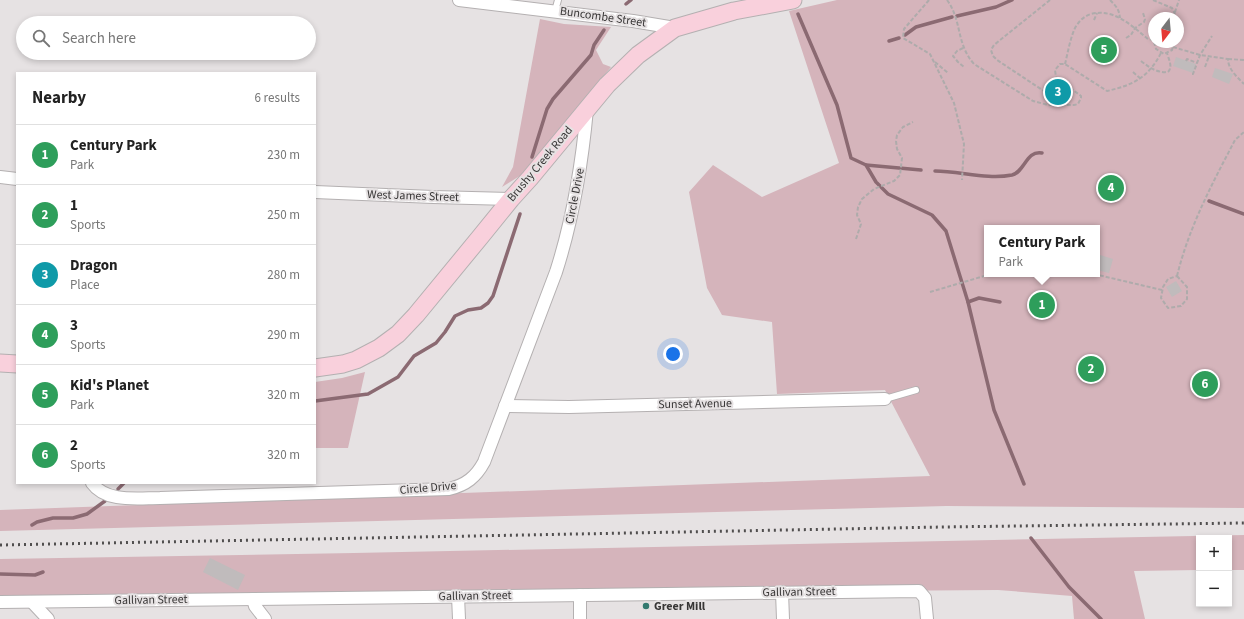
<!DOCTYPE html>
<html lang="en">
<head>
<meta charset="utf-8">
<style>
  :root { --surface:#fff; --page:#f2f2f2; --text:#222; --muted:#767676; --line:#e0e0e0; --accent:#7c3aed }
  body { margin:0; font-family:"Source Sans 3",sans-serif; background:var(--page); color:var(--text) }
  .controls { position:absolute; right:12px; bottom:12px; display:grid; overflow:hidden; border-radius:0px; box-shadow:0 2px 6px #0003 }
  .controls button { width:36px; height:36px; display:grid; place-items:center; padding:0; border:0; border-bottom:1px solid var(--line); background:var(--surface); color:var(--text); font:20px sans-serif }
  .compass { position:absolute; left:1148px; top:12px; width:36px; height:36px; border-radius:50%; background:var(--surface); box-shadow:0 2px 6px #0003; rotate:196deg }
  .you { position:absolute; left:673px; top:354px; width:14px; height:14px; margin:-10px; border:3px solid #fff; border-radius:50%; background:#1a73e8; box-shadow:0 0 0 6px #1a73e833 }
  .badge { display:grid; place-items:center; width:26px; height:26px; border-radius:50%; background:var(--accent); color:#fff; font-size:13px; font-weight:700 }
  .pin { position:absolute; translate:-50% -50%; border:2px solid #fff; box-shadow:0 1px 4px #0006 }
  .popup { position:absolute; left:984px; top:225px; width:116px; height:52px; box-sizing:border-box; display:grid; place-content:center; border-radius:0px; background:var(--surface); filter:drop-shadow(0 1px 3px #0005); font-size:13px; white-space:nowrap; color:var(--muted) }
  .popup b { font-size:15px; color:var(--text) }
  .popup::after { content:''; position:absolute; left:50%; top:100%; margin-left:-8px; border:8px solid transparent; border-top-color:var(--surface) }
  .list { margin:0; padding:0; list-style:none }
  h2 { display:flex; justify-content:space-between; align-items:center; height:52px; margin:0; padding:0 16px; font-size:17px }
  h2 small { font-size:13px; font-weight:400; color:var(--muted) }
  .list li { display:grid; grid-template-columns:26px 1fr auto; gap:12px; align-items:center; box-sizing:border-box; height:60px; padding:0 16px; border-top:1px solid var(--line) }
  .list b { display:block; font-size:15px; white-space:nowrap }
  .list p { margin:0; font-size:13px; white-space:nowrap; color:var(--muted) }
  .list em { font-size:13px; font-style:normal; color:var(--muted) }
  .icon { flex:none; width:22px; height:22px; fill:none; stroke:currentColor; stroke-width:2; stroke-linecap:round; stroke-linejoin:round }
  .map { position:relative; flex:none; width:1244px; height:619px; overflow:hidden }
  .search { position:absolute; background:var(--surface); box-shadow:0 2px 6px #0003; left:16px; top:16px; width:300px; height:44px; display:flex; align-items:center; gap:10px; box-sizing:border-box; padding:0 14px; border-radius:22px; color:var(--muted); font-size:15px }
  .panel { position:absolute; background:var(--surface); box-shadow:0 2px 6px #0003; left:16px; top:72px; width:300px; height:412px; border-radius:0px }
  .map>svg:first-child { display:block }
  .green { fill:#d5b4bb; fill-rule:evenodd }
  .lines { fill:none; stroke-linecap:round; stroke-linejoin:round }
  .stream { stroke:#8b6a72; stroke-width:3.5 }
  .building { fill:#c0bbbc }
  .lane-casing { stroke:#b4b0b1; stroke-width:8 }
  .street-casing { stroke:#b4b0b1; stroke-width:14 }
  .secondary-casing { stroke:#b4b0b1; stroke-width:19 }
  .path { stroke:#aeabab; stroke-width:2; stroke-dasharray:4 2; stroke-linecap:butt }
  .lane { stroke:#fff; stroke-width:6 }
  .street { stroke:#fff; stroke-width:12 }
  .secondary { stroke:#f9d0dc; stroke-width:17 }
  .rail { stroke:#504e4e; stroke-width:3; stroke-dasharray:2 4; stroke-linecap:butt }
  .poi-dot { fill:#32796f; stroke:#e6e2e3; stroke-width:1.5 }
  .labels { text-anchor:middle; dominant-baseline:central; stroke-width:4; stroke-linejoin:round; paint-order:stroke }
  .street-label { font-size:12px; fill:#383636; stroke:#e6e2e3 }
  .poi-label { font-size:12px; font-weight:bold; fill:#383636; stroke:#e6e2e3; text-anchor:start }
</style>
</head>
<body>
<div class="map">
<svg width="1244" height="619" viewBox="0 0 1244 619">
  <rect width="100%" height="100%" fill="#e6e2e3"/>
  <g class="green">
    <path d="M837,0H1244V508L946,506L0,531V510L930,476L885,390L777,394L772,322L722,315L707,288L689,192L713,165L762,197L839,163L789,11ZM1154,18H1178V42H1154ZM987,228H1097V274H987Z"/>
    <polygon points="540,19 564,24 611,27 596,50 603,64 611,67 523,174 502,187 513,167"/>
    <polygon points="365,372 348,448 315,448 315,382 342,378"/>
    <polygon points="1244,535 1244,570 1229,570 1229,538 1199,538 1199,570 1134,571 1145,619 1074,619 1072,596 998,590 0,597 0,559 354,553"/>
  </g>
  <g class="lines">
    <g class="stream">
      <polyline points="626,4 631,0"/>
      <polyline points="798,14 837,105 851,158 866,165 876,182 888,194 932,215 946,231 968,302 994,410 1024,484"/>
      <polyline points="957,16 996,7 1012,0"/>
      <polyline points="905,35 916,27 952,17"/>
      <polyline points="889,41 899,38"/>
      <polyline points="532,157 547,109 553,99 591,55 594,45 604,30"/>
      <polyline points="866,165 921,170"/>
      <path d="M935,171C960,171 987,180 1012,175C1025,172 1026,150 1042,153"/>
      <polyline points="1209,201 1244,214"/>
      <polyline points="968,302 979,298 1000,302"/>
      <polyline points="315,401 368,394 398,377 414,356 436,343 445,332 455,316 468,310 481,308 488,303 493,296 520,214"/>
      <polyline points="118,489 124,483"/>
      <polyline points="32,525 37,522 53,518 73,518 87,514 105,501"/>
      <polyline points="1031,538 1069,587 1101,619"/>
      <polyline points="0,574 35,575 43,572"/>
    </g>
  </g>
  <g class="building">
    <polygon points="1176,57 1196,64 1193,73 1173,66"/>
    <polygon points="1215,68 1233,74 1229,84 1212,77"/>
    <polygon points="1097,254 1113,259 1109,273 1097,270"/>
    <polygon points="1176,281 1182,291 1172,297 1166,287"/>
    <polygon points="210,558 245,575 238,590 203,572"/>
  </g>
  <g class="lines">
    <defs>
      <g id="lane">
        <polyline points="555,11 558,0"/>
        <polyline points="885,399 916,390"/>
      </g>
      <g id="street">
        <polyline points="459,0 633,21 675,28"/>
        <polyline points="0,177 17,179"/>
        <polyline points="315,192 433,197 511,199"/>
        <polyline points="505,406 569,407 885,399"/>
        <path d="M92,483C106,503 138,498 160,498L449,489C466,485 476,477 484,462L556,272C573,219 582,164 587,109"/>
        <polyline points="782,592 783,619"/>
        <polyline points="580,595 580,619"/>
        <polyline points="458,596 459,619"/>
        <polyline points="253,599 255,606 265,619"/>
        <polyline points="0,602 919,591 925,598 927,619"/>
        <polyline points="32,602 48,619"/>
      </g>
      <g id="secondary">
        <polyline points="0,363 17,364"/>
        <polyline points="315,368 343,364 356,360 379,348 398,334 416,315 481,236 511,199 530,178 607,85 638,55 675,28 734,11 793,0"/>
      </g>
    </defs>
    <use href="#lane" class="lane-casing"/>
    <use href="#street" class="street-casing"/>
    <use href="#secondary" class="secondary-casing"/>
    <g class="path">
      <polyline points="929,0 904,29 903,38 930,54 954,103 964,144 962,180"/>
      <path d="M947,0C962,20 956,44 974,64L1033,101L1048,105H1074L1078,104L1081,98V96L1056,77L1055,70L1060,64H1065L1107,91C1133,85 1148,78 1161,53"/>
      <polyline points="1050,0 994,45 991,50 993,56 997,60 1056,99 1059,105"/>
      <path d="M1110,0C1116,6 1119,9 1120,18"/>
      <polyline points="1153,0 1172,8 1175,14"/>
      <polyline points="1173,18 1179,0"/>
      <polyline points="1094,20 1097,13"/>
      <polyline points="1126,38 1131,35 1135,28 1144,22 1145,19 1143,13"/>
      <polyline points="1154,42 1156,49 1164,54 1172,50 1174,42"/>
      <path d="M1173,47L1200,55L1228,59C1228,69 1237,77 1244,84"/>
      <polyline points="963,48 957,51 953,56 958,62 964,67"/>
      <polyline points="1228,59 1244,60"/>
      <path d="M1141,61C1150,68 1157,73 1168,72C1173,67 1169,60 1167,53"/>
      <polyline points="1186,61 1187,59 1197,63"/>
      <polyline points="935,62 948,73"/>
      <path d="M1065,64C1068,52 1070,39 1075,28C1079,21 1084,16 1091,14C1114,8 1132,26 1148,39L1154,40"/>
      <polyline points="1205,67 1209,56"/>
      <polyline points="1133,72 1141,79"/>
      <polyline points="1192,74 1193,74 1200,55 1212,36"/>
      <polyline points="856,239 861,224 857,215 858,207 862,199 874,189 894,181 900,175 902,158 897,149 896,141 897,135 903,127 913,122"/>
      <polyline points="1094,274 1162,290"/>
      <path d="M1177,276C1189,227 1212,184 1235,140L1244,132"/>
      <polygon points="1177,276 1187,287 1187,299 1181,306 1168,308 1161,298 1163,287 1168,279"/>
      <polyline points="930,292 991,274"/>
    </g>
    <use href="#lane" class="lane"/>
    <use href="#street" class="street"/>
    <use href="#secondary" class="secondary"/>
    <polyline class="rail" points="0,545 943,527 1244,523"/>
  </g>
  <circle class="poi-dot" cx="646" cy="606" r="4"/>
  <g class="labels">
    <g class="street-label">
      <text transform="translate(603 17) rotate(8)">Buncombe Street</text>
      <text transform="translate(540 164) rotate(-50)">Brushy Creek Road</text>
      <text transform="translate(413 196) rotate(2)">West James Street</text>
      <text transform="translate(575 196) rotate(-79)">Circle Drive</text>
      <text transform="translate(695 404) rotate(-1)">Sunset Avenue</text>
      <text transform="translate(428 488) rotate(-5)">Circle Drive</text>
      <text transform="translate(799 592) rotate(-1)">Gallivan Street</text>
      <text transform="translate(475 596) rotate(-1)">Gallivan Street</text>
      <text transform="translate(151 600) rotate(-1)">Gallivan Street</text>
    </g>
    <g class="poi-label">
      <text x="654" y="606">Greer Mill</text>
    </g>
  </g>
</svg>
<div class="controls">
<button>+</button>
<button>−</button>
</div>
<svg class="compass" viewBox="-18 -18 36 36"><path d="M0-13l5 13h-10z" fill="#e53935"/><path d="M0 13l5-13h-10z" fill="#767676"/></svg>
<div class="you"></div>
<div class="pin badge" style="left:1042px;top:305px;background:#2e9e5b">1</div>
<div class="popup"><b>Century Park</b>Park</div>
<div class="pin badge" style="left:1091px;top:369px;background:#2e9e5b">2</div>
<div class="pin badge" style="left:1058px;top:92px;background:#0f9aa8">3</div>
<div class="pin badge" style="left:1111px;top:188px;background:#2e9e5b">4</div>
<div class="pin badge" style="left:1104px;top:50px;background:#2e9e5b">5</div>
<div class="pin badge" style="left:1205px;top:384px;background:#2e9e5b">6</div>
<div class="search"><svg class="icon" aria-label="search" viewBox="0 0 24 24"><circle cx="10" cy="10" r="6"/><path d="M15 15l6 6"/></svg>Search here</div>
<section class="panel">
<h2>Nearby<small>6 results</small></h2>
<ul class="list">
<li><span class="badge" style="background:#2e9e5b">1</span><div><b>Century Park</b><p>Park</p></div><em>230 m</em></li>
<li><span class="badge" style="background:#2e9e5b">2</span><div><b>1</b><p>Sports</p></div><em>250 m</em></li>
<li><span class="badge" style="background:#0f9aa8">3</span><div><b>Dragon</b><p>Place</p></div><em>280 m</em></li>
<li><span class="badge" style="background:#2e9e5b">4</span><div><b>3</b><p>Sports</p></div><em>290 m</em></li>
<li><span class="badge" style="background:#2e9e5b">5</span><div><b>Kid's Planet</b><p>Park</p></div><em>320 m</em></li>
<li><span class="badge" style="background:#2e9e5b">6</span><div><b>2</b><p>Sports</p></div><em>320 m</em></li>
</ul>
</section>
</div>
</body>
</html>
